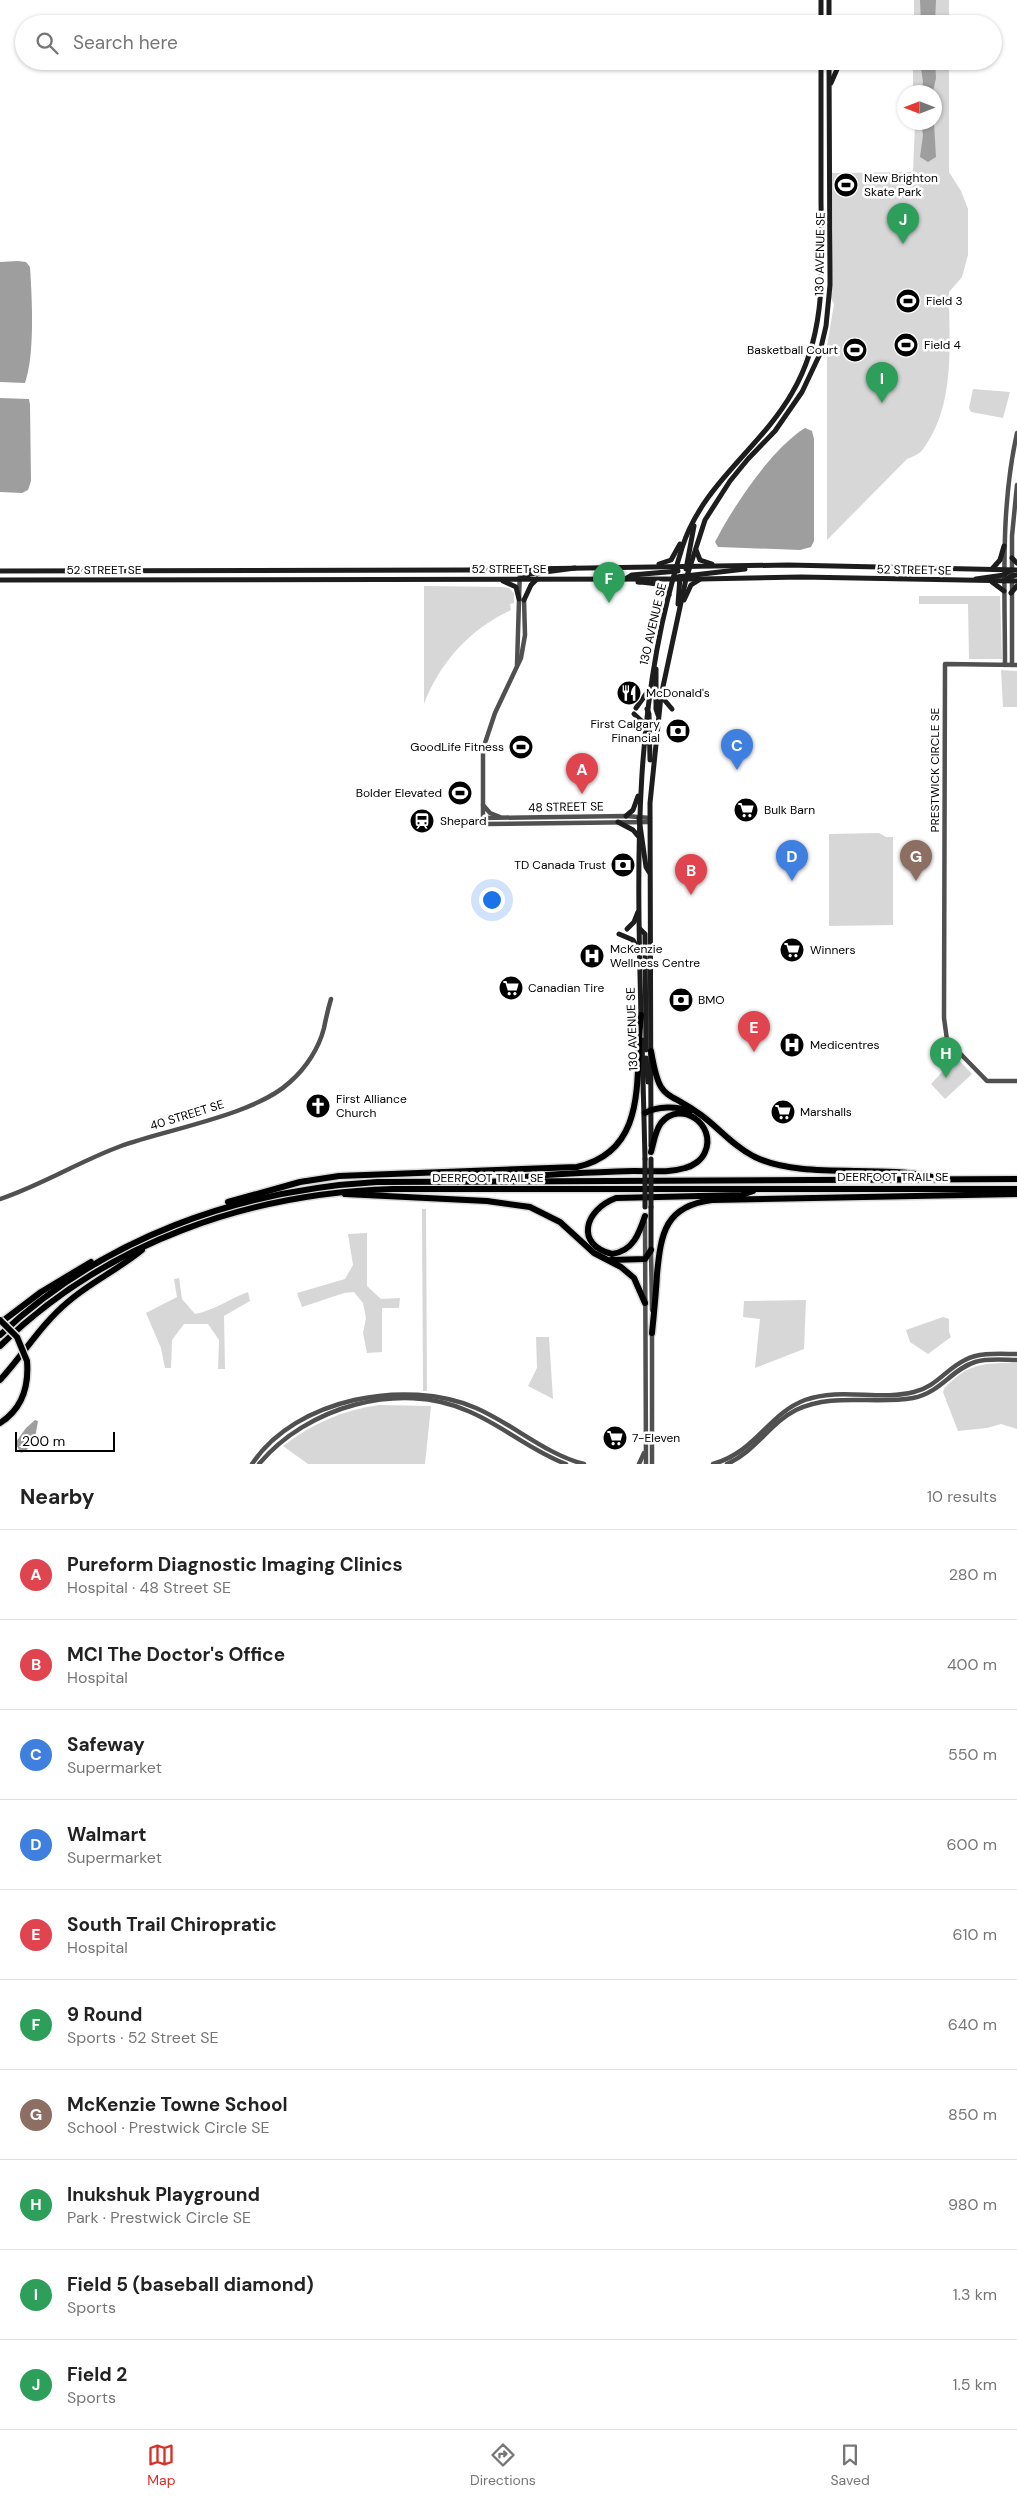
<!DOCTYPE html>
<html lang="en">
<head>
<meta charset="utf-8">
<style>
  :root { --surface:#fff; --page:#f6f6f6; --text:#222; --muted:#767676; --line:#e0e0e0; --accent:#d93025 }
  body { margin:0; font-family:"DM Sans",sans-serif; background:var(--page); color:var(--text) }
  .compass { position:absolute; left:897px; top:85px; width:45px; height:45px; border-radius:50%; background:var(--surface); box-shadow:0 1px 4px #0004; rotate:270deg }
  .scale { position:absolute; left:15px; bottom:12px; width:100px; box-sizing:border-box; padding-left:5px; border:2px solid #000; border-top:0; font-size:14px; line-height:18px; white-space:nowrap; color:#000; -webkit-text-stroke:4px #fff; paint-order:stroke }
  .you { position:absolute; left:491px; top:899px; width:18px; height:18px; margin:-12px; border:4px solid #fff; border-radius:50%; background:#1a73e8; box-shadow:0 0 0 8px #1a73e833 }
  .badge { display:grid; place-items:center; width:32px; height:32px; border-radius:50%; background:var(--accent); color:#fff; font-size:16px; font-weight:700 }
  .pin { position:absolute; translate:-50% -41px; filter:drop-shadow(0 1px 2px #0008) }
  .pin::after { content:''; position:absolute; top:26px; width:18px; height:15px; background:inherit; clip-path:polygon(0 0,100% 0,50% 100%) }
  .list { margin:0; padding:0; list-style:none }
  h2 { display:flex; justify-content:space-between; align-items:center; height:65px; margin:0; padding:0 20px; font-size:21px }
  h2 small { font-size:16px; font-weight:400; color:var(--muted) }
  .list li { display:grid; grid-template-columns:32px 1fr auto; gap:15px; align-items:center; box-sizing:border-box; height:90px; padding:0 20px; border-top:1px solid var(--line) }
  .list b { display:block; font-size:19px; white-space:nowrap }
  .list p { margin:0; font-size:16px; white-space:nowrap; color:var(--muted) }
  .list em { font-size:16px; font-style:normal; color:var(--muted) }
  .icon { flex:none; width:28px; height:28px; fill:none; stroke:currentColor; stroke-width:2; stroke-linecap:round; stroke-linejoin:round }
  .map { position:relative; flex:none; width:1017px; height:1464px; overflow:hidden }
  .search { position:absolute; background:var(--surface); box-shadow:0 1px 4px #0004; left:15px; right:15px; top:15px; height:55px; display:flex; align-items:center; gap:12px; box-sizing:border-box; padding:0 18px; border-radius:28px; color:var(--muted); font-size:19px }
  .sheet { height:965px; background:var(--surface) }
  nav { display:flex; justify-content:space-around; align-items:center; box-sizing:border-box; height:70px; border-top:1px solid var(--line); background:var(--surface); font-size:14px; color:var(--muted) }
  nav a { display:grid; justify-items:center; gap:2px }
  nav .on { color:var(--accent) }
  .map>svg:first-child { display:block }
  .green { fill:#d7d7d7 }
  .water { fill:#9e9e9e }
  .lines { fill:none; stroke-linecap:round; stroke-linejoin:round }
  .motorway-casing { stroke:#dbdbdb; stroke-width:9 }
  .tertiary { stroke:#505050; stroke-width:4.5 }
  .secondary { stroke:#1d1d1d; stroke-width:5 }
  .motorway { stroke:#000; stroke-width:6 }
  .motorway-bridge-casing { stroke:#dbdbdb; stroke-width:9; stroke-linecap:butt }
  .secondary-bridge { stroke:#1d1d1d; stroke-width:5 }
  .motorway-bridge { stroke:#000; stroke-width:6 }
  .labels { text-anchor:middle; dominant-baseline:central; stroke-width:5; stroke-linejoin:round; paint-order:stroke }
  .poi-label { font-size:12px; fill:#000; stroke:#fff; text-anchor:start }
  .street-label { font-size:12px; fill:#000; stroke:#fff }
</style>
</head>
<body>
<div class="map">
<svg width="1017" height="1464" viewBox="0 0 1017 1464">
  <rect width="100%" height="100%" fill="#fff"/>
  <g class="green">
    <rect x="914" y="0" width="35" height="24"/>
    <path d="M913,61H949V172L961,191L968,209V255L962,277L949,292C949,343 956,405 923,449C920,454 912,457 907,459L827,540V346L834,304L831,298L833,230L832,173L913,172L915,123L934,122V92H913Z"/>
    <polygon points="973,389 1010,392 1003,418 971,412 969,408"/>
    <path d="M424,586L503,587L509,588L514,593V603L510,604L511,610C470,629 440,662 424,704Z"/>
    <polygon points="919,596 1000,596 1002,659 969,659 968,604 919,604"/>
    <polygon points="1001,670 1017,671 1017,707 1003,707"/>
    <polygon points="879,833 886,837 893,837 893,925 829,926 829,834"/>
    <polygon points="956,1057 972,1074 945,1099 931,1084"/>
    <polygon points="422,1209 426,1209 427,1391 423,1391"/>
    <polygon points="367,1233 367,1286 381,1299 400,1298 399,1308 382,1308 382,1352 367,1353 363,1333 366,1318 363,1303 354,1292 344,1293 302,1307 297,1293 345,1279 353,1265 348,1234"/>
    <path d="M179,1278L182,1299L195,1314C215,1310 229,1299 248,1292L250,1301L224,1316L225,1369H218L219,1340L208,1324H184L172,1340L171,1368H165L161,1348L146,1313L177,1297L174,1279Z"/>
    <polygon points="806,1300 804,1349 755,1368 760,1319 743,1317 744,1301"/>
    <polygon points="943,1317 949,1319 949,1332 951,1337 928,1354 910,1342 906,1330"/>
    <polygon points="536,1337 549,1337 553,1399 528,1386 537,1368"/>
    <path d="M1017,1363V1429L1001,1424L987,1428L958,1431L943,1392C944,1387 949,1384 953,1380C972,1362 992,1363 1017,1363Z"/>
    <path d="M379,1405L431,1406L425,1464H308L283,1446C311,1424 343,1410 379,1405Z"/>
  </g>
  <g class="water">
    <polygon points="920,0 936,0 935,24 921,24"/>
    <polygon points="920,61 935,61 936,78 933,92 921,92 923,82"/>
    <polygon points="921,123 934,123 936,157 928,162 920,157 923,135"/>
    <path d="M18,261L26,262L30,267C32,299 35,353 25,383L0,382V262Z"/>
    <polygon points="0,398 29,399 30,405 31,481 28,490 22,493 0,492"/>
    <path d="M805,428L812,431L814,439V541L811,547L800,550L718,547L715,542C733,507 771,449 805,428Z"/>
    <polygon points="35,1420 38,1421 35,1438 26,1451 21,1453 15,1443 26,1428"/>
  </g>
  <g class="lines">
    <defs>
      <g id="motorway">
        <path d="M651,1051C660,1103 664,1088 701,1115C719,1128 734,1147 755,1157C802,1180 879,1164 932,1177"/>
        <path d="M645,1113C657,1106 677,1106 690,1111"/>
        <path d="M525,1177C562,1173 599,1172 635,1171C652,1171 669,1173 685,1168C693,1166 702,1160 705,1152C717,1125 681,1099 661,1123C655,1131 654,1142 651,1152"/>
        <polyline points="345,1194 487,1201 530,1207 560,1222 594,1253 621,1267 634,1278 645,1303"/>
        <path d="M228,1202L300,1182L339,1176L577,1167C651,1150 634,1073 641,1015"/>
        <path d="M645,1216C639,1234 633,1251 612,1254C575,1245 584,1210 616,1198L742,1195L753,1191"/>
        <polyline points="611,1260 645,1259 651,1250"/>
        <polyline points="0,1323 41,1292 91,1262"/>
        <path d="M652,1333C654,1313 656,1294 657,1274C661,1233 665,1206 712,1200L1017,1194"/>
        <path d="M0,1335C103,1238 238,1190 377,1182L1017,1179"/>
        <path d="M0,1346C105,1243 248,1193 393,1189H1017"/>
        <path d="M0,1380C24,1354 41,1324 69,1301C91,1282 119,1269 142,1250"/>
        <path d="M0,1423C22,1409 29,1386 27,1361"/>
      </g>
    </defs>
    <use href="#motorway" class="motorway-casing"/>
    <g class="tertiary">
      <polyline points="524,600 525,635 521,658 495,713 483,749 483,824 650,822"/>
      <polyline points="517,665 520,568"/>
      <path d="M1005,665C1005,587 1000,509 1017,433"/>
      <polyline points="1012,665 1012,536 1017,485"/>
      <polyline points="1017,665 945,664 944,1018 947,1040 987,1081 1017,1081"/>
      <polyline points="483,805 490,813 500,817"/>
      <polyline points="483,818 626,816 650,818"/>
      <path d="M0,1199C42,1185 80,1161 121,1146C168,1129 255,1115 290,1082C306,1068 319,1048 324,1028C326,1018 328,1009 331,999"/>
      <polyline points="645,1222 646,1464"/>
      <polyline points="651,1250 652,1310"/>
      <polyline points="652,1330 652,1464"/>
      <path d="M252,1464C296,1398 406,1378 476,1408C513,1424 545,1454 584,1464"/>
      <path d="M259,1464C306,1407 400,1380 468,1411C502,1425 531,1451 566,1464"/>
      <polyline points="639,1464 644,1453"/>
      <path d="M713,1464C756,1452 768,1414 805,1400C841,1387 879,1401 914,1392C936,1387 946,1369 965,1360C980,1352 1000,1354 1017,1354"/>
      <path d="M727,1464C756,1451 770,1423 796,1410C834,1392 873,1405 913,1398C940,1393 952,1369 975,1362C988,1358 1004,1360 1017,1360"/>
    </g>
    <g class="secondary">
      <polyline points="821,0 821,24"/>
      <polyline points="829,0 829,24"/>
      <polyline points="825,61 829,67"/>
      <polyline points="831,83 838,67"/>
      <polyline points="696,550 700,560 712,564"/>
      <polyline points="1012,558 1017,563"/>
      <polyline points="659,564 671,560 680,544"/>
      <polyline points="686,569 694,526"/>
      <polyline points="992,569 1000,560 1004,546"/>
      <polyline points="0,571 467,570 788,565 1017,570"/>
      <polyline points="677,577 745,569"/>
      <polyline points="627,578 632,575 678,571"/>
      <polyline points="520,579 530,574 575,568"/>
      <polyline points="976,579 1004,575 1011,570"/>
      <polyline points="0,580 701,579 801,577 1017,581"/>
      <polyline points="503,581 516,587 519,599"/>
      <polyline points="1004,581 1011,576 1017,575"/>
      <path d="M638,582C649,583 664,582 669,595"/>
      <polyline points="992,582 1004,591"/>
      <polyline points="1011,593 1017,586"/>
      <polyline points="524,600 531,585 537,579"/>
      <polyline points="684,600 691,585 699,580"/>
      <polyline points="678,604 680,577"/>
      <polyline points="656,669 656,709 658,715"/>
      <polyline points="661,696 672,709"/>
      <polyline points="636,708 646,694"/>
      <polyline points="647,709 649,714 650,760"/>
      <polyline points="634,714 645,724"/>
      <polyline points="626,816 633,810 638,796"/>
      <polyline points="639,818 646,867 649,872"/>
      <polyline points="618,822 633,830 638,836"/>
      <polyline points="627,929 634,922 638,912"/>
      <polyline points="640,929 645,934 646,1050"/>
      <polyline points="619,934 633,940 639,951"/>
      <path d="M641,1017C637,857 633,702 682,548C702,484 760,449 792,393C827,334 822,268 821,202C821,155 821,108 821,61"/>
      <polyline points="642,1040 645,1159"/>
      <polyline points="646,1058 648,1082"/>
      <polyline points="651,1146 650,803 661,696 686,579 705,520 730,481 748,459 775,431 802,392 819,356 826,326 830,285 829,61"/>
      <polyline points="651,1207 651,1250"/>
    </g>
    <use href="#motorway" class="motorway"/>
    <defs>
      <polyline id="motorway-bridge" points="0,1320 17,1337 27,1361"/>
    </defs>
    <use href="#motorway-bridge" class="motorway-bridge-casing"/>
    <g class="secondary-bridge">
      <polyline points="645,1207 645,1159"/>
      <polyline points="651,1207 651,1159"/>
    </g>
    <use href="#motorway-bridge" class="motorway-bridge"/>
  </g>
  <defs>
    <symbol id="stadium-disc" viewBox="-11 -11 22 22"><circle r="9.5" fill="#000" stroke="#fff"/><path d="M0-5a6.5 5 0 1 0 0 10a6.5 5 0 1 0 0-10ZM-3.5-1.8h7v3.6h-7Z" fill="#fff"/></symbol>
    <symbol id="restaurant-disc" viewBox="-11 -11 22 22"><circle r="9.5" fill="#000" stroke="#fff"/><path d="M-5-6h1v4h1v-4h1v4h1v-4h1v5L-1.5 .5V6h-2V.5L-5-1ZM5-6V6H3V1.5H1.5Q1.5-4 5-6Z" fill="#fff"/></symbol>
    <symbol id="bank-disc" viewBox="-11 -11 22 22"><circle r="9.5" fill="#000" stroke="#fff"/><path d="M-6-4H6V4H-6ZM0-2.3a2.3 2.3 0 1 0 0 4.6a2.3 2.3 0 1 0 0-4.6Z" fill="#fff"/></symbol>
    <symbol id="supermarket-disc" viewBox="-11 -11 22 22"><circle r="9.5" fill="#000" stroke="#fff"/><path d="M-6-5.5h2.5l.6 2H6L4.5 2H-2.5L-4.4-4H-6ZM-1.5 3.2a1.3 1.3 0 1 0 .1 0ZM3 3.2a1.3 1.3 0 1 0 .1 0Z" fill="#fff"/></symbol>
    <symbol id="station-disc" viewBox="-11 -11 22 22"><circle r="9.5" fill="#000" stroke="#fff"/><path d="M-3-6H3Q5-6 5-4V2Q5 4 3 4L4.5 6H3L1.5 4h-3L-3 6H-4.5L-3 4Q-5 4-5 2V-4Q-5-6-3-6ZM-3.5-4v3h7v-3ZM-3.5 1v1.5H-2V1ZM2 1v1.5H3.5V1Z" fill="#fff"/></symbol>
    <symbol id="hospital-disc" viewBox="-11 -11 22 22"><circle r="9.5" fill="#000" stroke="#fff"/><path d="M-5-5h3v3.5h4V-5h3V5h-3V1.5h-4V5h-3Z" fill="#fff"/></symbol>
    <symbol id="church-disc" viewBox="-11 -11 22 22"><circle r="9.5" fill="#000" stroke="#fff"/><path d="M-1.2-6h2.4v3.5h3.3v2.4h-3.3V6h-2.4V-.1h-3.3v-2.4h3.3Z" fill="#fff"/></symbol>
  </defs>
  <g fill-rule="evenodd">
    <use href="#stadium-disc" x="832" y="171" width="28" height="28"/>
    <use href="#stadium-disc" x="894" y="287" width="28" height="28"/>
    <use href="#stadium-disc" x="892" y="331" width="28" height="28"/>
    <use href="#stadium-disc" x="841" y="336" width="28" height="28"/>
    <use href="#restaurant-disc" x="615" y="679" width="28" height="28"/>
    <use href="#bank-disc" x="664" y="717" width="28" height="28"/>
    <use href="#stadium-disc" x="507" y="733" width="28" height="28"/>
    <use href="#stadium-disc" x="446" y="779" width="28" height="28"/>
    <use href="#supermarket-disc" x="732" y="796" width="28" height="28"/>
    <use href="#station-disc" x="408" y="807" width="28" height="28"/>
    <use href="#bank-disc" x="609" y="851" width="28" height="28"/>
    <use href="#supermarket-disc" x="778" y="936" width="28" height="28"/>
    <use href="#hospital-disc" x="578" y="942" width="28" height="28"/>
    <use href="#supermarket-disc" x="497" y="974" width="28" height="28"/>
    <use href="#bank-disc" x="667" y="986" width="28" height="28"/>
    <use href="#hospital-disc" x="778" y="1031" width="28" height="28"/>
    <use href="#church-disc" x="304" y="1092" width="28" height="28"/>
    <use href="#supermarket-disc" x="769" y="1098" width="28" height="28"/>
    <use href="#supermarket-disc" x="601" y="1424" width="28" height="28"/>
  </g>
  <g class="labels">
    <g class="poi-label">
      <text x="864" y="178">New Brighton<tspan x="864" dy="14">Skate Park</tspan></text>
      <text x="926" y="301">Field 3</text>
      <text x="924" y="345">Field 4</text>
      <text x="838" y="350" text-anchor="end">Basketball Court</text>
      <text x="646" y="693">McDonald's</text>
      <text x="660" y="724" text-anchor="end">First Calgary<tspan x="660" dy="14">Financial</tspan></text>
      <text x="504" y="747" text-anchor="end">GoodLife Fitness</text>
      <text x="442" y="793" text-anchor="end">Bolder Elevated</text>
      <text x="764" y="810">Bulk Barn</text>
      <text x="440" y="821">Shepard</text>
      <text x="606" y="865" text-anchor="end">TD Canada Trust</text>
      <text x="610" y="949">McKenzie<tspan x="610" dy="14">Wellness Centre</tspan></text>
      <text x="810" y="950">Winners</text>
      <text x="528" y="988">Canadian Tire</text>
      <text x="698" y="1000">BMO</text>
      <text x="810" y="1045">Medicentres</text>
      <text x="336" y="1099">First Alliance<tspan x="336" dy="14">Church</tspan></text>
      <text x="800" y="1112">Marshalls</text>
      <text x="632" y="1438">7-Eleven</text>
    </g>
    <g class="street-label">
      <text transform="translate(820 254) rotate(-89)">130 AVENUE SE</text>
      <text x="509" y="569">52 STREET SE</text>
      <text x="104" y="570">52 STREET SE</text>
      <text transform="translate(914 570) rotate(1)">52 STREET SE</text>
      <text transform="translate(653 624) rotate(-77)">130 AVENUE SE</text>
      <text transform="translate(935 770) rotate(-90)">PRESTWICK CIRCLE SE</text>
      <text transform="translate(566 807) rotate(-1)">48 STREET SE</text>
      <text transform="translate(632 1029) rotate(-92)">130 AVENUE SE</text>
      <text transform="translate(187 1115) rotate(-17)">40 STREET SE</text>
      <text x="893" y="1177">DEERFOOT TRAIL SE</text>
      <text x="488" y="1178">DEERFOOT TRAIL SE</text>
    </g>
  </g>
</svg>
<svg class="compass" viewBox="-18 -18 36 36"><path d="M0-13l5 13h-10z" fill="#e53935"/><path d="M0 13l5-13h-10z" fill="#767676"/></svg>
<div class="scale">200 m</div>
<div class="you"></div>
<div class="pin badge" style="left:582px;top:794px;background:#e0444e">A</div>
<div class="pin badge" style="left:691px;top:895px;background:#e0444e">B</div>
<div class="pin badge" style="left:737px;top:770px;background:#3f7fe0">C</div>
<div class="pin badge" style="left:792px;top:881px;background:#3f7fe0">D</div>
<div class="pin badge" style="left:754px;top:1052px;background:#e0444e">E</div>
<div class="pin badge" style="left:609px;top:603px;background:#2e9e5b">F</div>
<div class="pin badge" style="left:916px;top:881px;background:#8d6e63">G</div>
<div class="pin badge" style="left:946px;top:1078px;background:#2e9e5b">H</div>
<div class="pin badge" style="left:882px;top:403px;background:#2e9e5b">I</div>
<div class="pin badge" style="left:903px;top:244px;background:#2e9e5b">J</div>
<div class="search"><svg class="icon" aria-label="search" viewBox="0 0 24 24"><circle cx="10" cy="10" r="6"/><path d="M15 15l6 6"/></svg>Search here</div>
</div>
<section class="sheet">
<h2>Nearby<small>10 results</small></h2>
<ul class="list">
<li><span class="badge" style="background:#e0444e">A</span><div><b>Pureform Diagnostic Imaging Clinics</b><p>Hospital · 48 Street SE</p></div><em>280 m</em></li>
<li><span class="badge" style="background:#e0444e">B</span><div><b>MCI The Doctor's Office</b><p>Hospital</p></div><em>400 m</em></li>
<li><span class="badge" style="background:#3f7fe0">C</span><div><b>Safeway</b><p>Supermarket</p></div><em>550 m</em></li>
<li><span class="badge" style="background:#3f7fe0">D</span><div><b>Walmart</b><p>Supermarket</p></div><em>600 m</em></li>
<li><span class="badge" style="background:#e0444e">E</span><div><b>South Trail Chiropratic</b><p>Hospital</p></div><em>610 m</em></li>
<li><span class="badge" style="background:#2e9e5b">F</span><div><b>9 Round</b><p>Sports · 52 Street SE</p></div><em>640 m</em></li>
<li><span class="badge" style="background:#8d6e63">G</span><div><b>McKenzie Towne School</b><p>School · Prestwick Circle SE</p></div><em>850 m</em></li>
<li><span class="badge" style="background:#2e9e5b">H</span><div><b>Inukshuk Playground</b><p>Park · Prestwick Circle SE</p></div><em>980 m</em></li>
<li><span class="badge" style="background:#2e9e5b">I</span><div><b>Field 5 (baseball diamond)</b><p>Sports</p></div><em>1.3 km</em></li>
<li><span class="badge" style="background:#2e9e5b">J</span><div><b>Field 2</b><p>Sports</p></div><em>1.5 km</em></li>
</ul>
</section>
<nav>
<a class="on"><svg class="icon" aria-label="map" viewBox="0 0 24 24"><path d="M3 6l6-2 6 2 6-2v14l-6 2-6-2-6 2zM9 4v14M15 6v14"/></svg>Map</a>
<a><svg class="icon" aria-label="directions" viewBox="0 0 24 24"><path d="M12 3l9 9-9 9-9-9zM9 14v-3h6M13 9l2 2-2 2"/></svg>Directions</a>
<a><svg class="icon" aria-label="saved" viewBox="0 0 24 24"><path d="M7 4h10v16l-5-4-5 4z"/></svg>Saved</a>
</nav>
</body>
</html>
